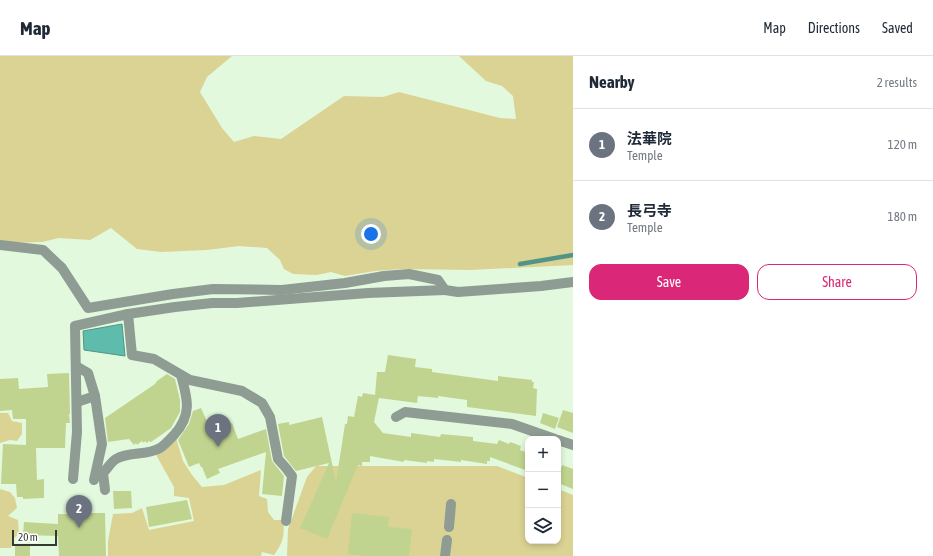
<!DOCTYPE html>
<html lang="en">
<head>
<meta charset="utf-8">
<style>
  :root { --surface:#fff; --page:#f6f6f7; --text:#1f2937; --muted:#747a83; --line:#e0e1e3; --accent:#db2777 }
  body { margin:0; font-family:"Asap Condensed","Noto Sans JP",sans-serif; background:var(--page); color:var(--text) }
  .controls { position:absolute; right:12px; bottom:12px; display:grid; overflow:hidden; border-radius:8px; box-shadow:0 2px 6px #0003 }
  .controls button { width:36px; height:36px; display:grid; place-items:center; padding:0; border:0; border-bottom:1px solid var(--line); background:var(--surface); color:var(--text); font:20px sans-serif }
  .scale { position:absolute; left:12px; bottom:10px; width:45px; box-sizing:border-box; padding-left:4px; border:2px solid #333b31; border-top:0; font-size:11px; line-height:14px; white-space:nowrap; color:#333b31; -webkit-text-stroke:3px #fff; paint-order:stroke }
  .you { position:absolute; left:371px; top:178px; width:14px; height:14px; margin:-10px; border:3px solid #fff; border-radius:50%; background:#1a73e8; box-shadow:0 0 0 6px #1a73e833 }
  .badge { display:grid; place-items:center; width:26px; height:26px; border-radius:50%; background:var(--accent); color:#fff; font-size:13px; font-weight:700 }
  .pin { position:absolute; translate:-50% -33px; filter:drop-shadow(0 1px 2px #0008) }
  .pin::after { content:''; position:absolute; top:21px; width:14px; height:12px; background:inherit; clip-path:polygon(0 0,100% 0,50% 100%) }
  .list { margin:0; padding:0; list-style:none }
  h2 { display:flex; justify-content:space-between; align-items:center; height:52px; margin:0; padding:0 16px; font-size:17px }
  h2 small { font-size:13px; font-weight:400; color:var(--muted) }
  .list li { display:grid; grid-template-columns:26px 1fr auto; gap:12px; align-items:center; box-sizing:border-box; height:72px; padding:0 16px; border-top:1px solid var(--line) }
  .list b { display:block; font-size:15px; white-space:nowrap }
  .list p { margin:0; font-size:13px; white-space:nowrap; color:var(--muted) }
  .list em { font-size:13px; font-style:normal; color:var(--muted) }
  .actions { display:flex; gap:8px; padding:12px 16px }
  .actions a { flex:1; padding:9px 0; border:1px solid var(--accent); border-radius:12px; text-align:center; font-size:14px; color:var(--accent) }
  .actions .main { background:var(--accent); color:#fff }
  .icon { flex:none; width:22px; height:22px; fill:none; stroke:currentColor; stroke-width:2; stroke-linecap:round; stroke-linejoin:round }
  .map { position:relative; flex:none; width:573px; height:500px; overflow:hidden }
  header { display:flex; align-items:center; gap:24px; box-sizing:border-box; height:56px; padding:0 20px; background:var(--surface); border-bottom:1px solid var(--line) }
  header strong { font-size:19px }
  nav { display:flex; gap:22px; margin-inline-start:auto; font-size:14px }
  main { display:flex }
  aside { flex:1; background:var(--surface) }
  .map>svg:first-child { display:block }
  .green { fill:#dbd394 }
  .water { fill:#5dbcac; stroke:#509587 }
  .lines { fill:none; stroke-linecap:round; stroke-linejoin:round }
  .stream { stroke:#509587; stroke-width:4.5 }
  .building { fill:#c0d48f }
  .minor { stroke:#8e9c94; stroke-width:10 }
</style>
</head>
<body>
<header>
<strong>Map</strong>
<nav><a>Map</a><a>Directions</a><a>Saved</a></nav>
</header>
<main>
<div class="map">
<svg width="573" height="500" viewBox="0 0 573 500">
  <rect width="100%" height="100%" fill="#e2f9de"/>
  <g class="green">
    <polygon points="0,0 232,0 207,21 200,36 222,72 234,86 254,80 281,83 344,40 383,41 399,36 500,62 516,63 513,40 502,30 486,25 459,0 573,0 573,209 470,214 401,213 375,215 345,220 331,216 317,219 293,218 284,213 280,204 267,192 239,190 207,194 161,196 137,193 111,172 90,184 59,182 42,186 9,187 0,185"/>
    <polygon points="0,357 8,357 12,365 22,367 22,378 17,385 10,384 0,387"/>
    <path d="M176,382L183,405L192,419L202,431L224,429L261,414L259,440L267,443L268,456L274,464H283C285,480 283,486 274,499L262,496L261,500H108V485L113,458L132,457L142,452L149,474L194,465L189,442L174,440V431L155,397Z"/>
    <polygon points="316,410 497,410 528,422 528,485 558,485 558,433 573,439 573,500 287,500 288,473 307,421"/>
    <polygon points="0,433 10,436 15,442 17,452 8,460 18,464 19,478 14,482 11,492 0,492"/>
  </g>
  <polygon class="water" points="122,268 125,300 84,294 83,275"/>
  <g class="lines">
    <polyline class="stream" points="520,208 573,199"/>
  </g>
  <g class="building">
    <polygon points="388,299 416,303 415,311 432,313 432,316 498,325 498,320 532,324 532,326 534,326 533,332 537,333 536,360 467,351 467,344 438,340 438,342 418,340 417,347 379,342 374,366 383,377 411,381 411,377 440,381 441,378 473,381 473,385 497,388 499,384 509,388 510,386 521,390 520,394 528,397 528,415 490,401 490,405 487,405 487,408 461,404 461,406 434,403 434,406 427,405 427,407 404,404 404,406 370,400 370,406 362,406 362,410 358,409 327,483 300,472 329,407 296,415 284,400 278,368 289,366 289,369 322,361 336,426 345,368 347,368 348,360 354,361 358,340 362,341 363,337 375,339 377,316 385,316"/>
    <polygon points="69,317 70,358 69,358 70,367 66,367 65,392 36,392 37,424 44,423 44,442 23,443 23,441 17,441 16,428 1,428 3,388 26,389 26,363 13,363 12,354 0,355 0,323 18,322 19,333 48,331 47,318"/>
    <polygon points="167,318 175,323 180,344 180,356 171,372 151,386 149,385 147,387 145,385 144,387 142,385 137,389 136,387 134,389 129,383 108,386 105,362 155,328 157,325"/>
    <polygon points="201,352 209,370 213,368 215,374 232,367 238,383 266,373 272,405 284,420 282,440 262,438 266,396 218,413 220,417 207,423 202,411 201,411 199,407 189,411 178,384 189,368 193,355"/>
    <polygon points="563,354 573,357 573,377 557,371"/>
    <polygon points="543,357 559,362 555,373 540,367"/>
    <polygon points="562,409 573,413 573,433 558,427 558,410 562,411"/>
    <polygon points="113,435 131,435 132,452 114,453"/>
    <polygon points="187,444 192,463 149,471 146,451"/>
    <polygon points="89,451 89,457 105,457 106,500 59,500 58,480 23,479 24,466 58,468 58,458 73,458 73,452"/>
    <polygon points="352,457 389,461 388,471 412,473 409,500 366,500 348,498"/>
    <rect x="15" y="488" width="15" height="12"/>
  </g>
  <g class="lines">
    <g class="minor">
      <polyline points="0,189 43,194 62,212 88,252 173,238 213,233 282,234 345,227 384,220 409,218 438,224 445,234 458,236 541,230 573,226"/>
      <polyline points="128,258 132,299 154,303 190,324 242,335 262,347 270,361 278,403 286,412 292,420 286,465"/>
      <polyline points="76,310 88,317 95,340 102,388 94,424"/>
      <polyline points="77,346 95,340"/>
      <polyline points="396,361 405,356 512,368 555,383"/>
      <polyline points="558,384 573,389"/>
      <polyline points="73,423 77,376 75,270 128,258 175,251 212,247 237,247 368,237 445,234"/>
      <path d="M105,434L103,417C107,413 111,406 116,403C129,395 147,400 160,392C165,389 170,383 174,379C192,359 188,344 181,319"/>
      <polyline points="449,471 451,448"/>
      <polyline points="445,500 447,484"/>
    </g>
  </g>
</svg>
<div class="controls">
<button>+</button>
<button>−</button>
<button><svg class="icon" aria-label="layers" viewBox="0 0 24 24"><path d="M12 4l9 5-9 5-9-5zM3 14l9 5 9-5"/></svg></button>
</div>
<div class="scale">20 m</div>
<div class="you"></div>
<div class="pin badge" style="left:218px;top:391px;background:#6b7280">1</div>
<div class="pin badge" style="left:79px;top:472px;background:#6b7280">2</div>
</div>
<aside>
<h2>Nearby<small>2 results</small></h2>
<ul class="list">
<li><span class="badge" style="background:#6b7280">1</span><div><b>法華院</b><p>Temple</p></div><em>120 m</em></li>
<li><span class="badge" style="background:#6b7280">2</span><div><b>長弓寺</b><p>Temple</p></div><em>180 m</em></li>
</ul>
<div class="actions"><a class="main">Save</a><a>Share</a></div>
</aside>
</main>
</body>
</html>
